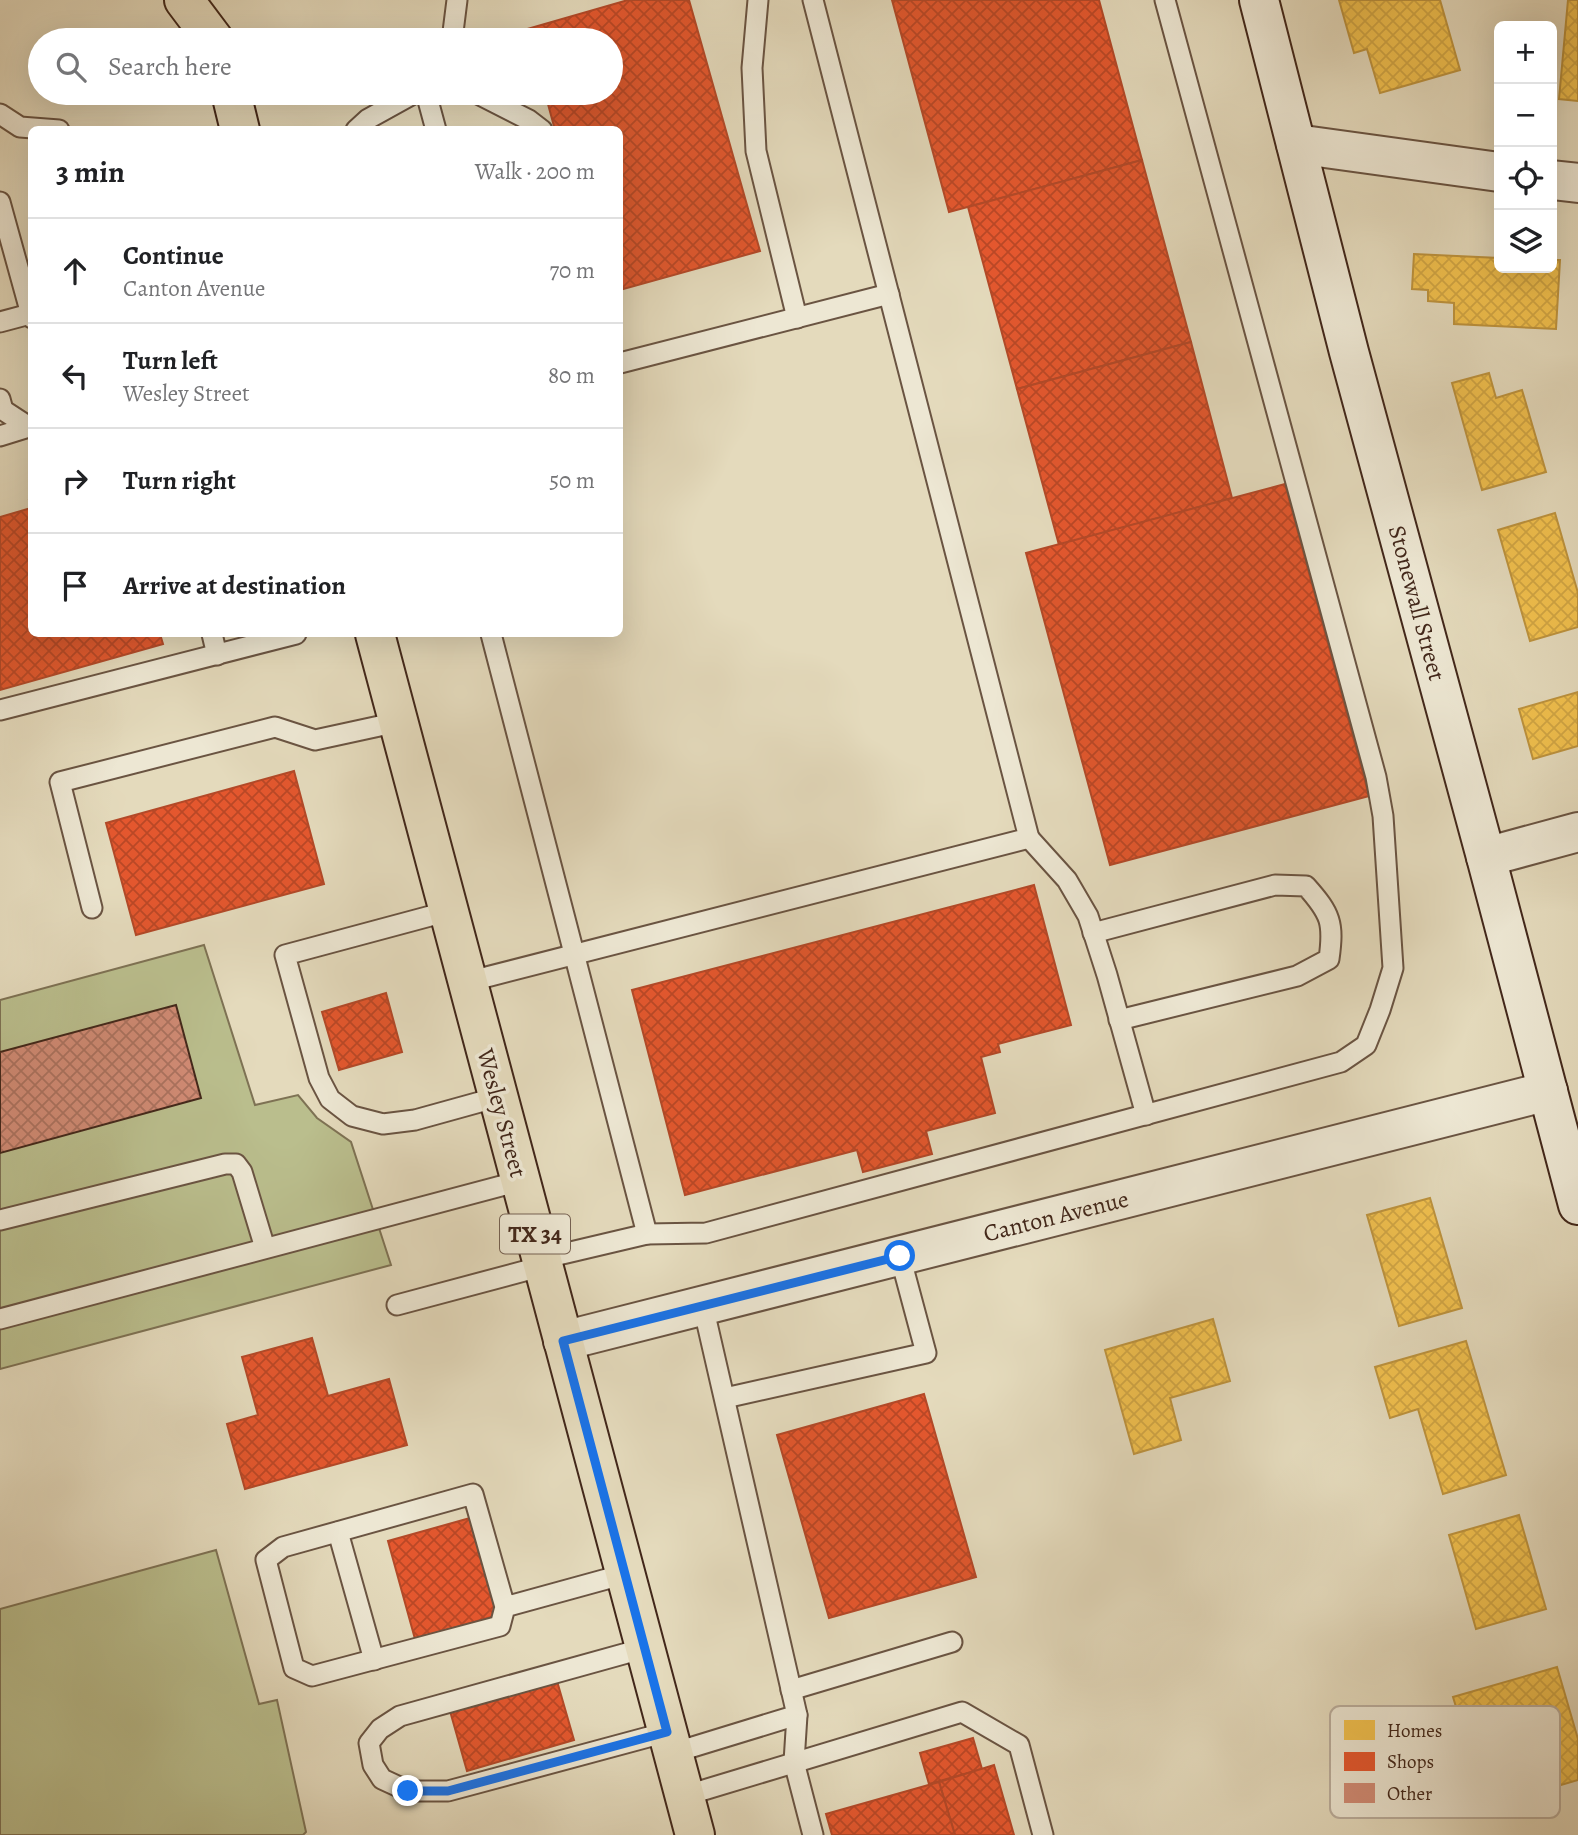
<!DOCTYPE html>
<html lang="en">
<head>
<meta charset="utf-8">
<style>
  :root { --surface:#fff; --page:#f2f2f2; --text:#202124; --muted:#757577; --line:#e0e0e0 }
  body { margin:0; font-family:Alegreya,serif; background:var(--page); color:var(--text) }
  .controls { position:absolute; right:21px; top:21px; display:grid; overflow:hidden; border-radius:10px; box-shadow:0 7px 28px #0002 }
  .controls button { width:63px; height:63px; display:grid; place-items:center; padding:0; border:0; border-bottom:2px solid var(--line); background:var(--surface); color:var(--text); font:35px sans-serif }
  .stop { position:absolute; width:21px; height:21px; margin:-16px; border:5px solid #1a73e8; border-radius:50%; background:#fff }
  .stop.end { background:#1a73e8; border-color:#fff; box-shadow:0 2px 7px #0008 }
  .list { margin:0; padding:0; list-style:none }
  h2 { display:flex; justify-content:space-between; align-items:center; height:91px; margin:0; padding:0 28px; font-size:30px }
  h2 small { font-size:23px; font-weight:400; color:var(--muted) }
  .list li { display:grid; grid-template-columns:46px 1fr auto; gap:21px; align-items:center; box-sizing:border-box; height:105px; padding:0 28px; border-top:2px solid var(--line) }
  .list b { display:block; font-size:26px; white-space:nowrap }
  .list p { margin:0; font-size:23px; white-space:nowrap; color:var(--muted) }
  .list em { font-size:23px; font-style:normal; color:var(--muted) }
  .icon { flex:none; width:38px; height:38px; fill:none; stroke:currentColor; stroke-width:2; stroke-linecap:round; stroke-linejoin:round }
  .map { position:relative; flex:none; width:1578px; height:1835px; overflow:hidden }
  .search { position:absolute; background:var(--surface); box-shadow:0 7px 28px #0002; left:28px; top:28px; width:595px; height:77px; display:flex; align-items:center; gap:18px; box-sizing:border-box; padding:0 24px; border-radius:38px; color:var(--muted); font-size:26px }
  .panel { position:absolute; background:var(--surface); box-shadow:0 7px 28px #0002; left:28px; top:126px; width:595px; height:511px; border-radius:10px }
  .map>svg:first-child { display:block }
  .green { fill:#babe8d; stroke:#7e7254; stroke-width:2 }
  .homes { fill:url(#homes-cross-hatch); stroke:#bd933e; stroke-width:2 }
  .shops { fill:url(#shops-cross-hatch); stroke:#b34928; stroke-width:2 }
  .building { fill:url(#building-cross-hatch); stroke:#42271a; stroke-width:2 }
  .lines { fill:none; stroke-linecap:round; stroke-linejoin:round }
  .lane-casing { stroke:#6a5442; stroke-width:23 }
  .street-casing { stroke:#6a5442; stroke-width:42 }
  .secondary-casing { stroke:#42271a; stroke-width:42 }
  .primary-casing { stroke:#42271a; stroke-width:42 }
  .highway-casing { stroke:#42271a; stroke-width:42 }
  .lane { stroke:#ede7d3; stroke-width:19 }
  .street { stroke:#ede7d3; stroke-width:38 }
  .secondary { stroke:#ede7d3; stroke-width:38 }
  .primary { stroke:#e4dabc; stroke-width:38 }
  .highway { stroke:#e4dabc; stroke-width:38 }
  .route { stroke:#1a73e8; stroke-width:9 }
  .labels { text-anchor:middle; dominant-baseline:central; stroke-width:7; stroke-linejoin:round; paint-order:stroke }
  .shield { fill:#ede7d3; stroke:#756152; stroke-width:2 }
  .shield-label { font-size:23px; font-weight:bold; fill:#42271a }
  .street-label { font-size:24px; fill:#42271a; stroke:#ede7d3 }
  .key { fill:#ede7d3; stroke:#baad9c; stroke-width:2 }
  .key-label { font-size:19px; fill:#42271a }
</style>
</head>
<body>
<div class="map">
<svg width="1578" height="1835" viewBox="0 0 1578 1835">
  <defs>
    <pattern id="homes-cross-hatch" width="8" height="8" patternUnits="userSpaceOnUse" patternTransform="scale(1.75)"><rect width="8" height="8" fill="#f2c14e"/><path d="M0 0l8 8M0 8l8-8" fill="none" stroke="#d1a644"/></pattern>
    <pattern id="shops-cross-hatch" width="8" height="8" patternUnits="userSpaceOnUse" patternTransform="scale(1.75)"><rect width="8" height="8" fill="#e4572e"/><path d="M0 0l8 8M0 8l8-8" fill="none" stroke="#ba4826"/></pattern>
    <pattern id="building-cross-hatch" width="8" height="8" patternUnits="userSpaceOnUse" patternTransform="scale(1.75)"><rect width="8" height="8" fill="#d18b75"/><path d="M0 0l8 8M0 8l8-8" fill="none" stroke="#ab725f"/></pattern>
  </defs>
  <rect width="100%" height="100%" fill="#e4dabc"/>
  <filter id="stains"><feTurbulence type="fractalNoise" baseFrequency=".00286" numOctaves="4"/><feColorMatrix values="0 0 0 0 .2 0 0 0 0 .09 0 0 0 0 .02 0 0 0 .5 -.17"/></filter>
  <radialGradient id="worn" r=".72"><stop offset=".6" stop-color="#630" stop-opacity="0"/><stop offset="1" stop-color="#630" stop-opacity=".3"/></radialGradient>
  <g class="green">
    <polygon points="204,945 255,1105 298,1095 317,1118 351,1142 391,1265 0,1369 0,1000"/>
    <polygon points="216,1550 259,1704 277,1700 306,1832 303,1835 0,1835 0,1609"/>
  </g>
  <g class="homes">
    <polygon points="1339,0 1440,0 1460,70 1380,93 1367,49 1354,53"/>
    <polygon points="1568,0 1578,0 1578,101 1559,99"/>
    <polygon points="1414,254 1499,258 1499,268 1552,268 1552,260 1560,260 1556,329 1454,324 1454,303 1428,301 1428,290 1412,289"/>
    <polygon points="1489,373 1496,398 1522,390 1546,472 1482,490 1452,383"/>
    <polygon points="1555,513 1578,593 1578,627 1530,641 1498,530"/>
    <polygon points="1578,692 1578,746 1533,759 1519,709"/>
    <polygon points="1430,1198 1462,1308 1399,1326 1367,1215"/>
    <polygon points="1213,1319 1230,1381 1170,1398 1181,1440 1134,1454 1105,1350"/>
    <polygon points="1466,1341 1506,1475 1443,1494 1418,1409 1390,1418 1375,1367"/>
    <polygon points="1519,1515 1546,1609 1476,1629 1449,1535"/>
    <polygon points="1557,1667 1578,1739 1578,1780 1510,1800 1491,1733 1466,1740 1453,1697"/>
  </g>
  <g class="shops">
    <polygon points="628,0 689,0 760,251 620,290 620,130 555,130 545,93 611,93 611,40 504,40 503,36"/>
    <polygon points="892,0 1099,0 1142,160 949,212"/>
    <polygon points="1142,160 1191,342 1017,389 968,207"/>
    <polygon points="1191,342 1232,498 1059,545 1017,389"/>
    <polygon points="1285,484 1369,796 1110,865 1026,553"/>
    <polygon points="32,499 32,634 160,634 163,644 0,690 0,517 31,508 29,500"/>
    <polygon points="294,771 324,884 136,935 106,823"/>
    <polygon points="1034,885 1071,1025 998,1044 1000,1052 981,1057 995,1113 926,1131 932,1154 863,1172 857,1150 685,1195 632,990"/>
    <polygon points="386,993 402,1052 339,1070 322,1012"/>
    <polygon points="312,1338 328,1396 389,1379 407,1445 245,1489 227,1424 258,1415 242,1357"/>
    <polygon points="924,1394 976,1577 829,1618 777,1435"/>
    <polygon points="470,1518 498,1615 415,1639 388,1541"/>
    <polygon points="557,1681 574,1740 467,1771 450,1711"/>
    <polygon points="973,1738 982,1769 929,1784 920,1753"/>
    <polygon points="994,1765 1014,1835 955,1835 939,1782"/>
    <polygon points="939,1782 955,1835 832,1835 826,1814"/>
  </g>
  <polygon class="building" points="176,1005 201,1098 0,1153 0,1052"/>
  <g class="lines">
    <defs>
      <g id="lane">
        <polyline points="758,0 752,68 756,151 797,318"/>
        <polyline points="452,40 457,0"/>
        <polyline points="426,93 436,130"/>
        <polyline points="476,93 529,120 542,130"/>
        <polyline points="0,114 20,127 59,130"/>
        <polyline points="356,130 368,119 415,93"/>
        <polyline points="0,202 32,318"/>
        <polyline points="0,322 30,314"/>
        <polyline points="620,363 889,294"/>
        <polyline points="0,399 3,410 29,427 32,427"/>
        <polyline points="0,436 29,427"/>
        <polyline points="212,634 217,655"/>
        <polyline points="491,634 647,1234"/>
        <polyline points="0,710 296,634"/>
        <polyline points="1029,838 1067,880 1088,916 1107,975 1146,1115"/>
        <polyline points="92,908 60,782 275,727 315,740 398,722"/>
        <polyline points="449,911 285,955 319,1078 330,1099 352,1116 383,1124 415,1120 498,1097"/>
        <path d="M1093,933L1275,885L1306,886C1331,914 1334,923 1329,959L1297,976L1119,1020"/>
        <polyline points="467,982 1029,838 813,0"/>
        <polyline points="0,1220 225,1164 236,1164 242,1172 265,1248"/>
        <polyline points="541,1259 647,1234 706,1233 1341,1062 1366,1045 1380,1010 1393,968 1383,816 1376,777 1165,0"/>
        <polyline points="397,1305 543,1266"/>
        <polyline points="0,1319 520,1181"/>
        <polyline points="725,1398 926,1353 900,1256"/>
        <polyline points="338,1532 374,1660"/>
        <polyline points="505,1607 500,1626 312,1676 294,1668 266,1560 283,1547 473,1494 505,1607 625,1574"/>
        <polyline points="645,1648 400,1716 380,1729 369,1743 373,1765 382,1779 408,1791 448,1791 667,1732"/>
        <polyline points="791,1690 952,1642"/>
        <polyline points="797,1715 794,1762 813,1835"/>
        <polyline points="673,1753 797,1715 703,1306"/>
        <polyline points="684,1796 962,1712 1019,1745 1043,1835"/>
      </g>
      <g id="street">
        <polyline points="1296,144 1499,172"/>
        <polyline points="1552,180 1578,183"/>
        <polyline points="1486,857 1578,832"/>
        <polyline points="563,1341 1548,1091"/>
      </g>
      <polyline id="secondary" points="1259,0 1349,352 1486,857 1578,1205"/>
      <g id="primary">
        <polyline points="231,93 240,130"/>
        <polyline points="375,634 695,1835"/>
      </g>
      <polyline id="highway" points="184,0 214,40"/>
    </defs>
    <use href="#lane" class="lane-casing"/>
    <use href="#street" class="street-casing"/>
    <use href="#secondary" class="secondary-casing"/>
    <use href="#primary" class="primary-casing"/>
    <use href="#highway" class="highway-casing"/>
    <use href="#lane" class="lane"/>
    <use href="#street" class="street"/>
    <use href="#secondary" class="secondary"/>
    <use href="#primary" class="primary"/>
    <use href="#highway" class="highway"/>
  </g>
  <g class="lines">
    <polyline class="route" points="408,1791 448,1791 667,1732 563,1341 900,1256"/>
  </g>
  <g class="labels">
    <rect class="shield" x="500" y="1214.5" width="70" height="39" rx="5"/>
    <g class="shield-label">
      <text x="535" y="1234">TX 34</text>
    </g>
    <g class="street-label">
      <text transform="translate(1417 603) rotate(75)">Stonewall Street</text>
      <text transform="translate(502 1113) rotate(75)">Wesley Street</text>
      <text transform="translate(1056 1216) rotate(-14)">Canton Avenue</text>
    </g>
  </g>
  <rect x="1330" y="1706" width="230" height="112" rx="10" class="key"/>
  <rect x="1344" y="1720" width="31" height="20" fill="#f2c14e"/>
  <rect x="1344" y="1752" width="31" height="19" fill="#e4572e"/>
  <rect x="1344" y="1783" width="31" height="20" fill="#d18b75"/>
  <g class="key-label">
    <text x="1387" y="1737">Homes</text>
    <text x="1387" y="1768">Shops</text>
    <text x="1387" y="1800">Other</text>
  </g>
  <rect width="100%" height="100%" filter="url(#stains)"/>
  <rect width="100%" height="100%" fill="url(#worn)"/>
</svg>
<div class="controls">
<button>+</button>
<button>−</button>
<button><svg class="icon" aria-label="locate" viewBox="0 0 24 24"><circle cx="12" cy="12" r="6"/><path d="M12 2v4M12 18v4M2 12h4M18 12h4"/></svg></button>
<button><svg class="icon" aria-label="layers" viewBox="0 0 24 24"><path d="M12 4l9 5-9 5-9-5zM3 14l9 5 9-5"/></svg></button>
</div>
<div class="stop" style="left:900px;top:1256px"></div>
<div class="stop end" style="left:408px;top:1791px"></div>
<div class="search"><svg class="icon" aria-label="search" viewBox="0 0 24 24"><circle cx="10" cy="10" r="6"/><path d="M15 15l6 6"/></svg>Search here</div>
<section class="panel">
<h2>3 min<small>Walk · 200 m</small></h2>
<ul class="list">
<li><svg class="icon" aria-label="ahead" viewBox="0 0 24 24"><path d="M12 20V5M6 11l6-6 6 6"/></svg><div><b>Continue</b><p>Canton Avenue</p></div><em>70 m</em></li>
<li><svg class="icon" aria-label="left" viewBox="0 0 24 24"><path d="M17 20v-9H6M10 6l-5 5 5 5"/></svg><div><b>Turn left</b><p>Wesley Street</p></div><em>80 m</em></li>
<li><svg class="icon" aria-label="right" viewBox="0 0 24 24"><path d="M7 20v-9h11M14 6l5 5-5 5"/></svg><div><b>Turn right</b></div><em>50 m</em></li>
<li><svg class="icon" aria-label="arrive" viewBox="0 0 24 24"><path d="M6 21V4h12l-3 4 3 4H6"/></svg><div><b>Arrive at destination</b></div></li>
</ul>
</section>
</div>
</body>
</html>
